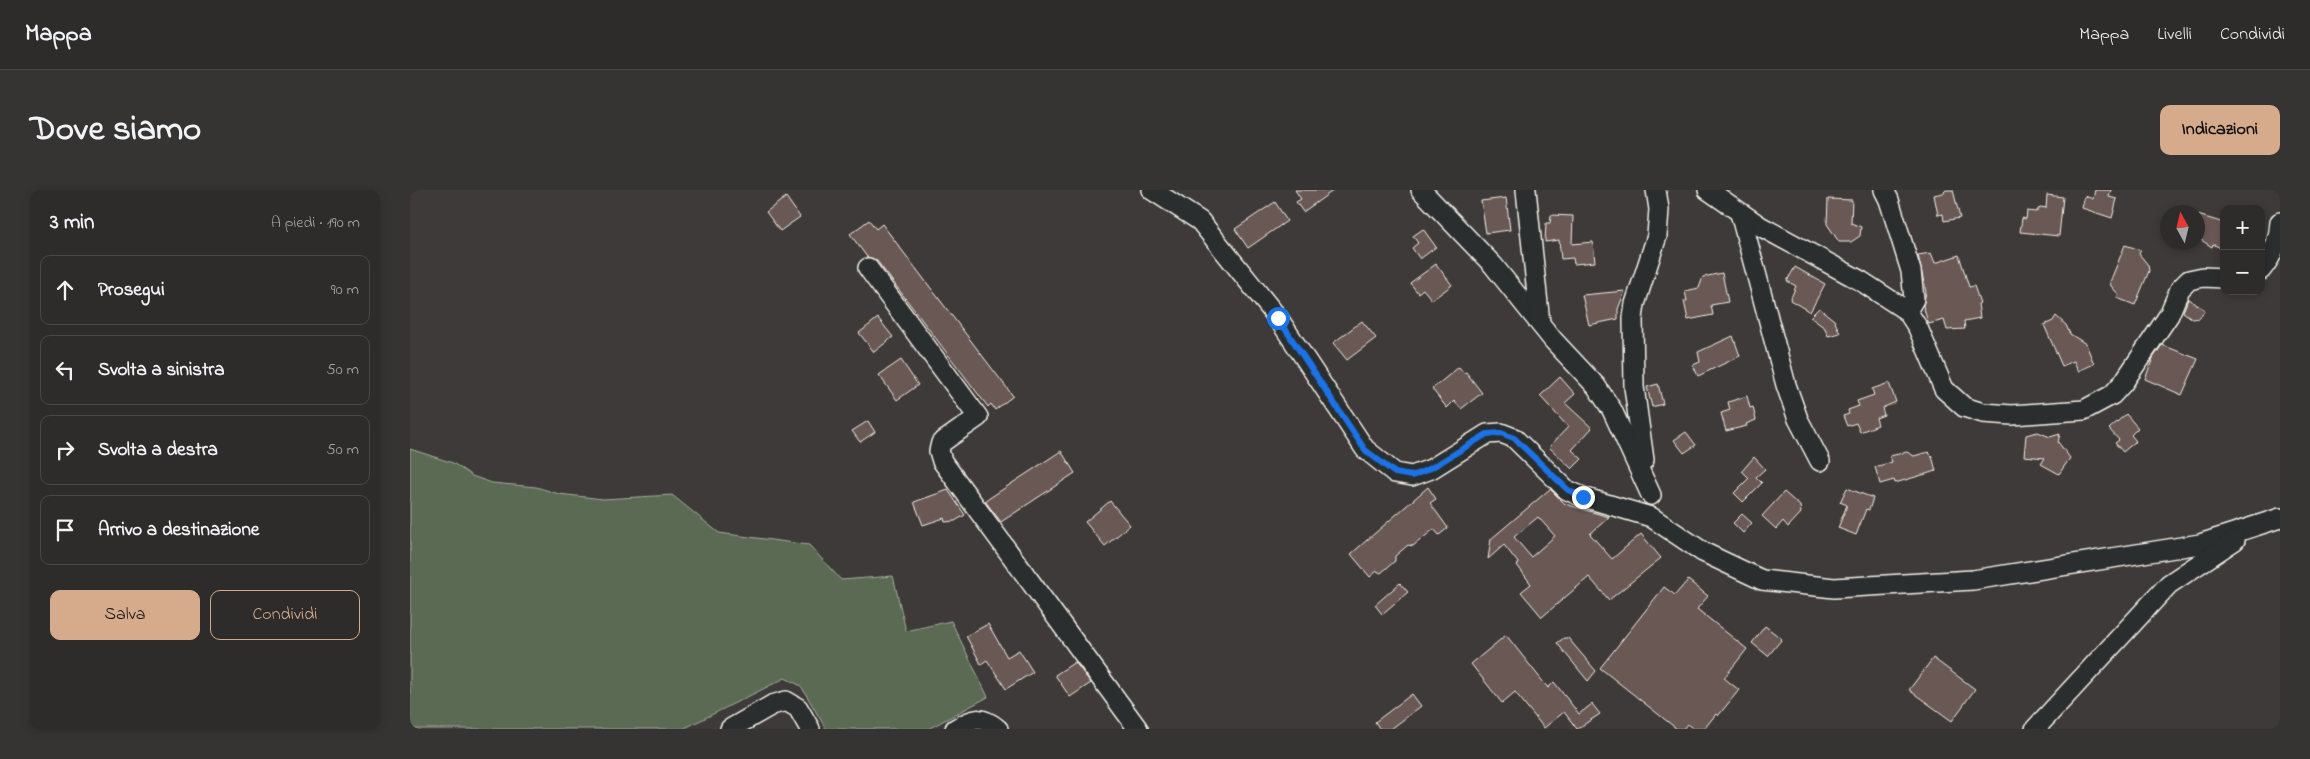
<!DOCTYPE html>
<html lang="it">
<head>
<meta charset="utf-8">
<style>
  :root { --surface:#2e2c2b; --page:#363433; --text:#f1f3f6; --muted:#a7a7a9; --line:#494847; --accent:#d6ab8b }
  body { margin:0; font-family:"Indie Flower",sans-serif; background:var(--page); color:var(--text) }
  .controls { position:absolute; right:15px; top:15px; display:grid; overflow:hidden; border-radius:10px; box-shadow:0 2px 8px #0003 }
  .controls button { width:45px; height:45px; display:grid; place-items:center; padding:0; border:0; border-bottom:1px solid var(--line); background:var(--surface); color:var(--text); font:25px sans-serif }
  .compass { position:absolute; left:1750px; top:15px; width:45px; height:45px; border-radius:50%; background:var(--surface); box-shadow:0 2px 8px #0003; rotate:352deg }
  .stop { position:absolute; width:15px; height:15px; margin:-11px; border:4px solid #1a73e8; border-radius:50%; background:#fff }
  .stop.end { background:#1a73e8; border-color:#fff; box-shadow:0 1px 5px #0008 }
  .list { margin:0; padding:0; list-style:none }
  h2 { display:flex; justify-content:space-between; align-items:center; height:65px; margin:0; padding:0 20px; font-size:21px }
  h2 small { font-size:16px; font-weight:400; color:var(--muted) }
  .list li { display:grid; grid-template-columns:32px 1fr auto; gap:15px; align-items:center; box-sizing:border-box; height:70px; margin:0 10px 10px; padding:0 10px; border:1px solid var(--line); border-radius:10px }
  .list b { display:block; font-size:19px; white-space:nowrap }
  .list em { font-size:16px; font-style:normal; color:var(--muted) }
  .actions { display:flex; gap:10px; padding:15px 20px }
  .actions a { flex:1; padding:11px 0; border:1px solid var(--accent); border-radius:10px; text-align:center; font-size:18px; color:var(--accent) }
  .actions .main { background:var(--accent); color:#111 }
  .icon { flex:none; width:28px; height:28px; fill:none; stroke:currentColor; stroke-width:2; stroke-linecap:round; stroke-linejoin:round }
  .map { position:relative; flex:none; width:1870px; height:539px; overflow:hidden; border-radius:10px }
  header { display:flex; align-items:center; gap:30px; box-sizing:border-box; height:70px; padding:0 25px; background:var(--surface); border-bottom:1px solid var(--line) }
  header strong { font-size:24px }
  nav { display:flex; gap:28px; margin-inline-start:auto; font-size:18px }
  .intro { display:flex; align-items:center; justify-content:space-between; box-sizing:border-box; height:120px; padding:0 30px }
  h1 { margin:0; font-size:35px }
  .button { padding:12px 22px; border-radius:10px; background:var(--accent); color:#111; font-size:18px; font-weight:700 }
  main { display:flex; gap:30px; padding:0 30px }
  aside { flex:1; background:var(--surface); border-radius:10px; box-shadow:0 2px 8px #0003 }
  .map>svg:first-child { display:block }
  .green { fill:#5a6a53; stroke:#a7ae9e }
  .building { fill:#6a5954; stroke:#f4f1e8; fill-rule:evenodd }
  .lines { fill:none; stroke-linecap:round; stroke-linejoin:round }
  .minor-casing { stroke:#f4f1e8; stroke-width:22 }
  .minor { stroke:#2a2d2e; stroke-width:19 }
  .route { stroke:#1a73e8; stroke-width:6 }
</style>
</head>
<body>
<header>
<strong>Mappa</strong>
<nav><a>Mappa</a><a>Livelli</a><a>Condividi</a></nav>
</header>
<div class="intro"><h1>Dove siamo</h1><a class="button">Indicazioni</a></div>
<main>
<aside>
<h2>3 min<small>A piedi · 190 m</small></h2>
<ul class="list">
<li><svg class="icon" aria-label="ahead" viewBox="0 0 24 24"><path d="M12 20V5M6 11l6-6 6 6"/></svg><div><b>Prosegui</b></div><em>90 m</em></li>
<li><svg class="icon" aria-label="left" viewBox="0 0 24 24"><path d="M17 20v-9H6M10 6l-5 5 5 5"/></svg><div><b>Svolta a sinistra</b></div><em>50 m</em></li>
<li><svg class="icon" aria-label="right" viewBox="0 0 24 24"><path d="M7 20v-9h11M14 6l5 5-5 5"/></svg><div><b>Svolta a destra</b></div><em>50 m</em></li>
<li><svg class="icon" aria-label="arrive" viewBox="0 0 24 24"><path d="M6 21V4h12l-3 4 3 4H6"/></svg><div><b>Arrivo a destinazione</b></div></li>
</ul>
<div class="actions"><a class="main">Salva</a><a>Condividi</a></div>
</aside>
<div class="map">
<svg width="1870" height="539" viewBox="0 0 1870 539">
  <rect width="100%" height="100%" fill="#3d3a39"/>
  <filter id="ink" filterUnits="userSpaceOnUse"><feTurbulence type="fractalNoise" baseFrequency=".02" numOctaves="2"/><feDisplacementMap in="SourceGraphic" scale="10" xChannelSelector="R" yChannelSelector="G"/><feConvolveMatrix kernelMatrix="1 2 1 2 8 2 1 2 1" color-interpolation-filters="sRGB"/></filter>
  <g filter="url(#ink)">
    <polygon class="green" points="0,259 43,273 62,286 82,293 126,297 149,304 193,309 262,305 309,343 399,355 431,390 483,386 496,441 541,431 578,507 518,539 416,539 391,496 375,488 273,539 0,539"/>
    <g class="building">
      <polygon points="885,0 924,0 893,22 886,12 891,9"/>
      <polygon points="1536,0 1543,0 1550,28 1534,31 1533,24 1528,25 1524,5 1533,3"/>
      <polygon points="1685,0 1701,0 1699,7 1707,9 1702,28 1672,18 1675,6 1683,9"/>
      <polygon points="1637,5 1653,7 1649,46 1610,42 1612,28 1616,29 1617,21 1626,22 1630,17 1636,18"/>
      <polygon points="376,7 390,27 370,41 356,22"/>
      <polygon points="1096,8 1100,40 1076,43 1071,11"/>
      <polygon points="1418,9 1442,10 1441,33 1451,37 1450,46 1441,52 1429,52 1417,34"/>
      <polygon points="865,12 877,31 838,58 825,39"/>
      <polygon points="1141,25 1163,26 1162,54 1183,52 1185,72 1164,74 1163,68 1151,69 1149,50 1135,52 1136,33 1140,33"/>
      <polygon points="1788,25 1814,33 1814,60 1803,54 1802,57 1788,48"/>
      <polygon points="459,30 466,39 472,34 603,206 585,220 581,214 578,217 467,71 457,67 440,44"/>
      <polygon points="1013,39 1026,57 1010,69 1002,58 1008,53 1003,46"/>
      <polygon points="1715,55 1731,60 1729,64 1738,75 1739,81 1725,115 1707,108 1708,104 1701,96 1700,92"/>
      <polygon points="1521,63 1525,73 1549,65 1559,97 1564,96 1570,113 1568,114 1570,128 1554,131 1555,139 1537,140 1534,130 1519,134 1518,132 1513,116 1516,102 1508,65"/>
      <polygon points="1026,74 1042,95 1022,110 1013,99 1008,103 1000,93"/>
      <polygon points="1385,77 1415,94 1400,122 1380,110 1386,96 1377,91"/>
      <polygon points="1312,83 1318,112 1301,115 1303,125 1278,130 1274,111 1277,111 1275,101 1289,98 1293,87"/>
      <polygon points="1215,101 1208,119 1208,129 1179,135 1172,105"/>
      <polygon points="1778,109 1795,120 1789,128 1783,129 1773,122"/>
      <polygon points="1409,118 1424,130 1430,143 1418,146 1415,138 1400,127"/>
      <polygon points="1646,126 1656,135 1660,144 1676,154 1684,174 1668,181 1664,171 1652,176 1634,135 1643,131"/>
      <polygon points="468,128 483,147 464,162 449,143"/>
      <polygon points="952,131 966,148 937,170 923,153"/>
      <polygon points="1323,146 1330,166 1288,186 1283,175 1290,172 1288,162"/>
      <polygon points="1752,155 1788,169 1772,205 1735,189 1743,168"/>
      <polygon points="491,170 508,195 487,210 469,185"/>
      <polygon points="1049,177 1054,183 1056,182 1072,203 1051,219 1044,211 1037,218 1022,199"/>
      <polygon points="1150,187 1165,204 1155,213 1182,238 1162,260 1172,269 1162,279 1139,257 1158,237 1130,206"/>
      <polygon points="1479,193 1486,212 1472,218 1474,225 1466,228 1468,235 1450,242 1446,233 1437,236 1433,226 1439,224 1438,220 1449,216 1447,211 1464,205 1462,199"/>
      <polygon points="1248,194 1253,214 1242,217 1237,197"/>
      <polygon points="1337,206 1340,218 1343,217 1346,230 1336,234 1337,236 1316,241 1311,223 1320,220 1318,212"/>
      <polygon points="1716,224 1728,238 1721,245 1726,251 1713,262 1705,253 1709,250 1699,239"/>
      <polygon points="458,231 465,242 450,252 442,241"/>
      <polygon points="1276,242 1286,255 1274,263 1264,250"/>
      <polygon points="1628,242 1640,247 1650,244 1648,252 1660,268 1649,284 1631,274 1635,268 1614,266 1616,245"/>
      <polygon points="651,261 665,283 591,332 575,311"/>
      <polygon points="1497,262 1504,266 1518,262 1522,266 1526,281 1485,293 1484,290 1470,294 1465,277 1482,272 1480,266"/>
      <polygon points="1344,267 1355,279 1346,287 1352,293 1333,312 1324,303 1339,288 1332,281"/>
      <polygon points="1018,297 1026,309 1020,313 1038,338 1029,345 1024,339 1003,356 998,355 985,366 985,371 971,383 967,381 960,387 941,364"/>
      <polygon points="1437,298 1463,308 1459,320 1456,319 1446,345 1428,338 1437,315 1430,312"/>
      <path d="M1140,299L1155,314L1199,327L1180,344L1202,369L1231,344L1251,368L1199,410L1179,387L1132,427L1111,402L1121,394L1107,375L1109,374L1094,355L1078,369L1081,349ZM1128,327L1145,346L1121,367L1104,347Z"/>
      <polygon points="538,300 555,325 545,331 535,332 534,328 513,335 504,312"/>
      <polygon points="1374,302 1390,316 1391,323 1378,337 1373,331 1366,339 1352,326"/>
      <polygon points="700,311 720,335 695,356 675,332"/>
      <polygon points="1332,324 1342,333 1333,343 1323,333"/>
      <polygon points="1278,390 1298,406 1287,419 1337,459 1314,488 1329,500 1308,526 1306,524 1294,539 1284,539 1277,534 1273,539 1267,539 1190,478 1254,397 1265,405"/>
      <polygon points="990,393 998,402 972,424 965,415"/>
      <polygon points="578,434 597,467 609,460 623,482 596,499 577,470 571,474 556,446"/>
      <polygon points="1355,436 1372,449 1358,466 1342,453"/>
      <polygon points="1096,445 1138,498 1144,492 1169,524 1182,514 1190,524 1167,539 1154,522 1134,538 1105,502 1092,513 1061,474"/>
      <polygon points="1154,448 1158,448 1186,481 1178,491 1147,453"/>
      <polygon points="1523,468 1565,499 1542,531 1499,500"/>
      <polygon points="665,472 681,493 660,507 645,485"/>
      <polygon points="1002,504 1011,516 981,539 970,539 965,532"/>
    </g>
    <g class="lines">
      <defs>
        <g id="minor">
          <polyline points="742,0 790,31 868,128 955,259 985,283 1002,286 1021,279 1077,244 1091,243 1104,248 1157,300 1173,307 1241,327 1293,362 1352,390 1424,398 1563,390 1790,354 1870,328"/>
          <polyline points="1011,0 1083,75 1143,150 1186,196 1202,220 1241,305"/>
          <polyline points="1116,0 1130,133"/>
          <polyline points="1298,0 1350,36 1451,91 1497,121 1508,138 1534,199 1554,217 1573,223 1602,225 1674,220 1702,205 1713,193 1759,125 1770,99 1779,90 1793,87 1814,88"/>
          <polyline points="1474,0 1479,10 1501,81 1504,109 1497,121"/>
          <polyline points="1330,23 1376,195 1388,229 1410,271"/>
          <polyline points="458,78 568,227 531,253 529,261 532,271 728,539"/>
          <path d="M1851,80C1863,66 1869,51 1870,32"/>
          <polyline points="1234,270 1224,197 1223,128 1225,114 1247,46 1249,19 1246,0"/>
          <polyline points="320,539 362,515 376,511 388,518 400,539"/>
          <path d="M545,539C563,528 571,525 588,539"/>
          <polyline points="1625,539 1759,394 1825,350"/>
        </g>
      </defs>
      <use href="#minor" class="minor-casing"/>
      <use href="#minor" class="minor"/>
    </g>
  </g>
  <g class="lines" filter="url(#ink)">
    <polyline class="route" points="868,128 955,260 985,283 1002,286 1021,278 1077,244 1091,243 1104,248 1158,300 1173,307"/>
  </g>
</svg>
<div class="controls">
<button>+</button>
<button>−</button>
</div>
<svg class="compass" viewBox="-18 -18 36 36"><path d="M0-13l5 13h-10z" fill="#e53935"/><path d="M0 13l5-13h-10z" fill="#a7a7a9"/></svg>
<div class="stop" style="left:868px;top:128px"></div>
<div class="stop end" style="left:1173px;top:307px"></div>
</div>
</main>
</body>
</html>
